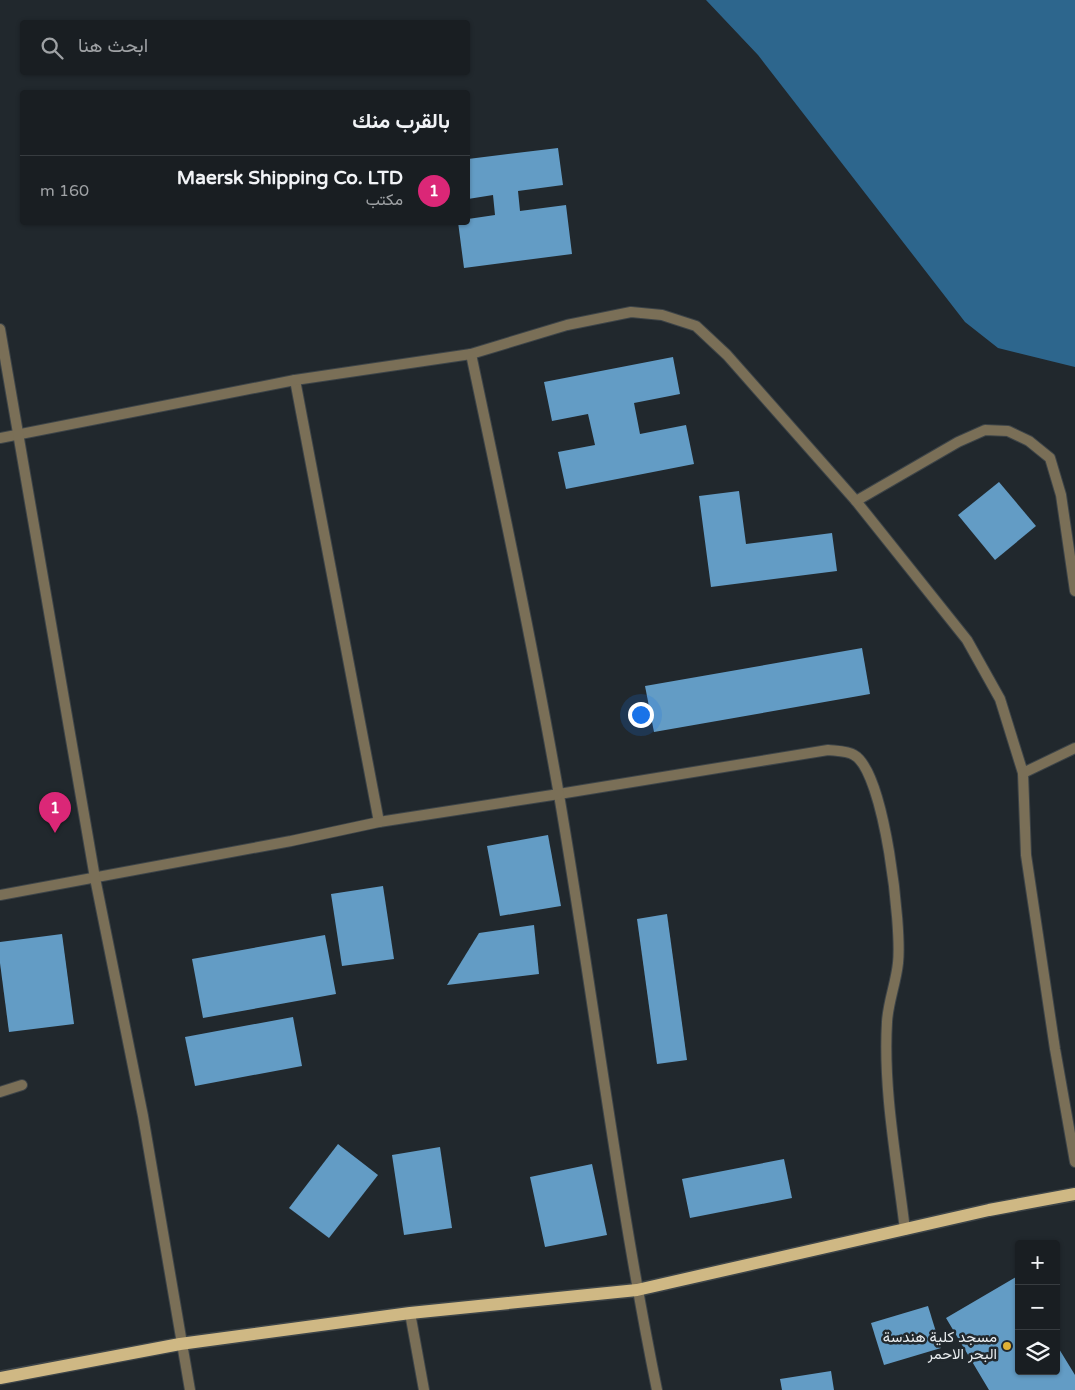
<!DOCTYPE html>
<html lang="ar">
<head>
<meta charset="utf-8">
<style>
  :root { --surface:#191e22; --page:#22272a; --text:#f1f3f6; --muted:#9fa2a5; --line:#373c40; --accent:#db2777 }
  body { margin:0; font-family:"Varela Round",Vazirmatn,sans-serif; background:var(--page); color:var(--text); direction:rtl }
  .controls { position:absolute; right:15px; bottom:15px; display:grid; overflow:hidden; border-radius:5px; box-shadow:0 1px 4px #0004 }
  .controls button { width:45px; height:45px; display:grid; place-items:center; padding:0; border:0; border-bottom:1px solid var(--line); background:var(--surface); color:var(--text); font:25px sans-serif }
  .you { position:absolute; left:640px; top:714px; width:18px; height:18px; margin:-12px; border:4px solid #fff; border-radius:50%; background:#1a73e8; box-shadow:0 0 0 8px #1a73e833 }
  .badge { display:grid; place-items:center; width:32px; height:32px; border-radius:50%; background:var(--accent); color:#fff; font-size:16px; font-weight:700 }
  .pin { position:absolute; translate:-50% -41px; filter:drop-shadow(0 1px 2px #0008) }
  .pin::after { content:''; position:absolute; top:26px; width:18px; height:15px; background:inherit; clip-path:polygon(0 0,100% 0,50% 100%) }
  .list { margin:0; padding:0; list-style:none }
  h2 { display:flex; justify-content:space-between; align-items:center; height:65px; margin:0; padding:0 20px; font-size:21px }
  h2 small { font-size:16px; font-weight:400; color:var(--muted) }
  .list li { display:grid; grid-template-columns:32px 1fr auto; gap:15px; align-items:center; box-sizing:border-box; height:70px; padding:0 20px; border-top:1px solid var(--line) }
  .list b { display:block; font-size:19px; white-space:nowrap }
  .list p { margin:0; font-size:16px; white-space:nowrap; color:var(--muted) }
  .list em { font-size:16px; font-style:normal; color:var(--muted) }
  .icon { flex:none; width:28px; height:28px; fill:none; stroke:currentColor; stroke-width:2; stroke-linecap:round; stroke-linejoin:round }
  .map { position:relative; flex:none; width:1075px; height:1390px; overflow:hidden; direction:ltr }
  .search { position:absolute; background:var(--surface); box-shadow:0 1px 4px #0004; left:20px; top:20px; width:450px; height:55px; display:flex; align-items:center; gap:12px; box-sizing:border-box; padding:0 18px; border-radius:5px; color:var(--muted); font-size:19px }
  .panel { position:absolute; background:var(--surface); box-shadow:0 1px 4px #0004; left:20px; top:90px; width:450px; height:135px; border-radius:5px; direction:rtl }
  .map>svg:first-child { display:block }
  .water { fill:#2d668d }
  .building { fill:#639cc5 }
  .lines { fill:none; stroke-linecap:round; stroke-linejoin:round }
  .service-casing { stroke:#3d4448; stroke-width:12 }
  .minor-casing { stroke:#3d4448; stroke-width:12 }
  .tertiary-casing { stroke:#3d4448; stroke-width:12 }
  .primary-casing { stroke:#3d4448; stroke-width:15 }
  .service { stroke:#7a6f57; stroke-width:10 }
  .minor { stroke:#7a6f57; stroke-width:10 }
  .tertiary { stroke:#7a6f57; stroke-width:10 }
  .primary { stroke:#cfb884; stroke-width:12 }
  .poi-dot { fill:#e0b034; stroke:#21282d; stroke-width:2 }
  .labels { text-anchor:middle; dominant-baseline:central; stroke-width:5; stroke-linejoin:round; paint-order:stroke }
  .poi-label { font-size:15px; fill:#e9edf0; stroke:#21282d; text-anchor:end }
</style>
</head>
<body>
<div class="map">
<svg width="1075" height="1390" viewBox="0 0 1075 1390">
  <rect width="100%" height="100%" fill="#21282d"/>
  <polygon class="water" points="706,0 1075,0 1075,367 998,348 965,322 758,55"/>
  <g class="building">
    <polygon points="558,148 563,185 518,191 520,211 566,205 572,254 464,268 458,222 468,222 468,219 495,215 493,195 468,199 468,159"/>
    <polygon points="673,357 680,394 634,403 640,434 686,425 694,464 566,489 558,452 595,445 588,414 552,421 544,382"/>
    <polygon points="999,482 1036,526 995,560 958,515"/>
    <polygon points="739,491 746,544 832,533 837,571 711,587 699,496"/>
    <polygon points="862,648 870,694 654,732 645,686"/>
    <polygon points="548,835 561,906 500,916 487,846"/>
    <polygon points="383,886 394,959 342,966 331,894"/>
    <polygon points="667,914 687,1060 657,1064 637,919"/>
    <polygon points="534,925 539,974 447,985 479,933"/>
    <polygon points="62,934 74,1024 9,1032 0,963 0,942"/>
    <polygon points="325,935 336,994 203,1018 192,959"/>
    <polygon points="293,1017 302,1066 195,1086 185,1037"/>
    <polygon points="338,1144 378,1175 329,1238 289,1208"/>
    <polygon points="440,1147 452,1228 404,1235 392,1155"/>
    <polygon points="784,1159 792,1198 690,1218 682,1179"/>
    <polygon points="592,1164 607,1235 545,1247 530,1177"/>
    <polygon points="1016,1277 1019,1281 1019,1371 1056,1371 1056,1344 1075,1375 1075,1390 989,1390 946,1318"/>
    <polygon points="928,1306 941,1348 884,1365 871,1323"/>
    <polygon points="831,1371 834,1390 782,1390 780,1379"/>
  </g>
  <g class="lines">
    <defs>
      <g id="service">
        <path d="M559,794L828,750C836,751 848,751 854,755C885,772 902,928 898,963C896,983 888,1002 887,1022C883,1091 897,1162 905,1230"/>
        <polyline points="0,1092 22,1085"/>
      </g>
      <g id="minor">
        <path d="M471,354C502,500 533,647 559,795C593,993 617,1193 657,1390"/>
        <polyline points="295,380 379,822"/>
        <polyline points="0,438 295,380 471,354 567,325 631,312 662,315 696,326 727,355 856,501 967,640 1000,699 1023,773 1026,855 1055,1049 1075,1162"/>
        <polyline points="856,501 958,442 985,430 1008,431 1029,441 1050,458 1061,495 1075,591"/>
        <polyline points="1023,773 1075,748"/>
        <polyline points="0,895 291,841 379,822 559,794"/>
        <polyline points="410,1313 424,1390"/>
      </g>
      <polyline id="tertiary" points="0,329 95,878 143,1116 190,1390"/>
      <polyline id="primary" points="0,1378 180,1344 410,1313 637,1290 989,1210 1075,1194"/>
    </defs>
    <use href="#service" class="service-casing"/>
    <use href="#minor" class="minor-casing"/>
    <use href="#tertiary" class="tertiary-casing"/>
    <use href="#primary" class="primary-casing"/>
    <use href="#service" class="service"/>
    <use href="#minor" class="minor"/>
    <use href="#tertiary" class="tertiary"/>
    <use href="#primary" class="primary"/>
  </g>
  <circle class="poi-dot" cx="1007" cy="1346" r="5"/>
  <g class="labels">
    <g class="poi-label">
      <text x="997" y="1337">مسجد كلية هندسة<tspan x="997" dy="17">البحر الاحمر</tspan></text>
    </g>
  </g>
</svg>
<div class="controls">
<button>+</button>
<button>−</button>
<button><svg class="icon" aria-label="layers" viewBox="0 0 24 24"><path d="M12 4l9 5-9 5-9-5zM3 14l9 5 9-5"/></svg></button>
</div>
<div class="you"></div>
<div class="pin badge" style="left:55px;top:833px">1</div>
<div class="search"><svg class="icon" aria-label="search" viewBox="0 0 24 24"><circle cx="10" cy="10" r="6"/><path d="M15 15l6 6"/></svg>ابحث هنا</div>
<section class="panel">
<h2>بالقرب منك<small></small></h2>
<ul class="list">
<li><span class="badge">1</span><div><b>Maersk Shipping Co. LTD</b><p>مكتب</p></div><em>160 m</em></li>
</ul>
</section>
</div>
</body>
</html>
